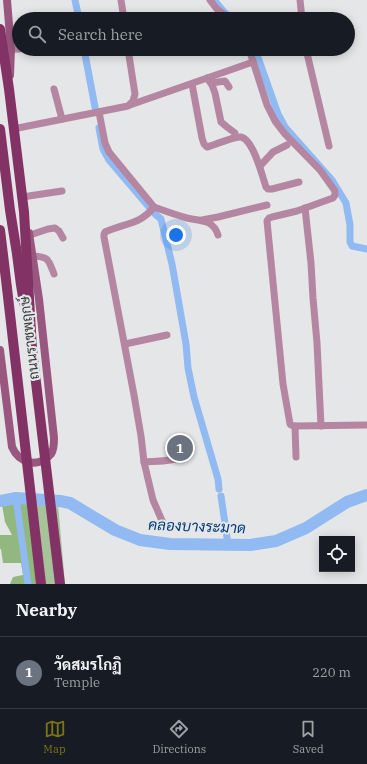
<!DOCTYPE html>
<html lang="en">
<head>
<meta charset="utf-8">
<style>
  :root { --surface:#171b24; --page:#20242c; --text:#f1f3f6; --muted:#9ea1a6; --line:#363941; --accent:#7b7518 }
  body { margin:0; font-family:"IBM Plex Serif",Sarabun,serif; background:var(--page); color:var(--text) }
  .controls { position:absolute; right:12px; bottom:12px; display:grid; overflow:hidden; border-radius:0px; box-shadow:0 2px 10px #0003 }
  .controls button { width:36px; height:36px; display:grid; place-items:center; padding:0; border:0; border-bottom:1px solid var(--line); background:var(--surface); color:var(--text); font:20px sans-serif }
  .you { position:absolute; left:176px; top:235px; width:14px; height:14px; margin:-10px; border:3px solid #fff; border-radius:50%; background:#1a73e8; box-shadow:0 0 0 6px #1a73e833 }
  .badge { display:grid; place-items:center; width:26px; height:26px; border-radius:50%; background:var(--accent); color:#fff; font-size:13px; font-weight:700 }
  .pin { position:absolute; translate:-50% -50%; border:2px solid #fff; box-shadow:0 1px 4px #0006 }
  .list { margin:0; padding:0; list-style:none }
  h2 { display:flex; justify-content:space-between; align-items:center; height:52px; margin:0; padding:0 16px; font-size:17px }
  h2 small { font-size:13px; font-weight:400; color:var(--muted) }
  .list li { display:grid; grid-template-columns:26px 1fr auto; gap:12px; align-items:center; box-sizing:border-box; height:72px; padding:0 16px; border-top:1px solid var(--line) }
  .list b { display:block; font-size:15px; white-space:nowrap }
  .list p { margin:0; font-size:13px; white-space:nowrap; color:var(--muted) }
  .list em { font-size:13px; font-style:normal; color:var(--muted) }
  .icon { flex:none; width:22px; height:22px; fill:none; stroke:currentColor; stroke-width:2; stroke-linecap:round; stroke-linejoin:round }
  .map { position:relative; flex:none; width:367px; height:584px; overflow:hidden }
  .search { position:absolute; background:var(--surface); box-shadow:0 2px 10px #0003; left:12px; right:12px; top:12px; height:44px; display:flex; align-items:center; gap:10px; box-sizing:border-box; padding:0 14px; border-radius:22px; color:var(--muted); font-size:15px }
  .sheet { height:124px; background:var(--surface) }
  nav { display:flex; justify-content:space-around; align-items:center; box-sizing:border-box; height:56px; border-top:1px solid var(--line); background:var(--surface); font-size:11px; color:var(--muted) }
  nav a { display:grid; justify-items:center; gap:2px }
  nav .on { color:var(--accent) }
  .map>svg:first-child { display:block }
  .green { fill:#a6c399 }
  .forest { fill:#91b87e }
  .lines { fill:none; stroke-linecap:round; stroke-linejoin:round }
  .canal { stroke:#90baf1; stroke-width:7 }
  .river { stroke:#90baf1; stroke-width:12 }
  .street { stroke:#b586a1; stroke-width:7 }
  .secondary { stroke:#99567f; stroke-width:8 }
  .primary { stroke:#833266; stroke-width:10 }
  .primary-bridge { stroke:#833266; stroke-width:10 }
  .labels { text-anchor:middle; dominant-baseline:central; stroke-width:4; stroke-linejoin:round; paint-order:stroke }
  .street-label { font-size:14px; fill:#393a3a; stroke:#e5e6e8 }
  .water-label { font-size:15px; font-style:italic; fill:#003d7c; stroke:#e5e6e8 }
</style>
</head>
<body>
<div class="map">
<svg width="367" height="584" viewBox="0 0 367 584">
  <rect width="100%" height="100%" fill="#e5e6e8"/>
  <polygon class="green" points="28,502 58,503 65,584 39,584"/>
  <polygon class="forest" points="13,502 28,502 39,584 10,584 13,577 23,575 21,563 3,563 1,549 0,549 0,535 12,535 5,522 2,505"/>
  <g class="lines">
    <g class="canal">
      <polyline points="75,0 79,19"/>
      <polyline points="214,0 225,13 233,19"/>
      <polyline points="84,49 95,107"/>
      <polyline points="255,49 278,114 285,127 332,180 346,203 350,225 350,242 352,246 367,249"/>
      <polyline points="99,128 103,149 109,160 149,207"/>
      <polyline points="155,214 161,219 172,264 186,344 188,368 194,397 218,479 219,489"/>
      <polyline points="221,496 228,544"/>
      <polyline points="16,498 28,584"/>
    </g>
    <polyline class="river" points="0,501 16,498 60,501 70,503 115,530 140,540 170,544 250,545 276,541 306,528 347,502 367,495"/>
    <g class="street">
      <polyline points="121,0 124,19"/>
      <polyline points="210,0 217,9 229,19"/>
      <polyline points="300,0 302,19"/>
      <polyline points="11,49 19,49"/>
      <polyline points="249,49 267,105 275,121 285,134 320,170 335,191 335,195 333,198 297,211 272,217 269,218 267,221 283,384 290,424 291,425 294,426 367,425"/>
      <polyline points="306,49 329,146"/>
      <polyline points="207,78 212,85 215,93 221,122 227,127 235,133 235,137"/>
      <polyline points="211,83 225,81 229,87"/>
      <path d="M192,84L202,138L204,144L207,147C215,145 234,136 241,137C254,140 262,176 266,187L268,189H272L299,182"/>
      <polyline points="54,89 62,119"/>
      <polyline points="130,105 253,62"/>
      <path d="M99,112L105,143L109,152L154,207C140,225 124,223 105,232L104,234V237L134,395L141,436L144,462L153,500L163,523"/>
      <polyline points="13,129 128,106 133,101 135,94 128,49"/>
      <polyline points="260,166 273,152 287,145"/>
      <polyline points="22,197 62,191"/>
      <path d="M154,207C165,211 176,215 187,218C200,221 213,219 218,235"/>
      <polyline points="305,208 311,263 313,298 317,343 321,426"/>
      <polyline points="202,220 218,217 267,205"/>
      <polyline points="30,235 48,229 55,228 59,231 63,238"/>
      <path d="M33,256C49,257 48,259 54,274"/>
      <polyline points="125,344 167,335"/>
      <polyline points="295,426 296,457"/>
      <path d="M144,462C156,461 172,462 184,456L185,452L183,437"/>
    </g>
    <g class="secondary">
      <polyline points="7,0 11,49 10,75"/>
      <path d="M0,350L12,447C19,463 38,469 51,454C54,450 54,443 54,438L39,299L29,233"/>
    </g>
    <g class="primary">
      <polyline points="0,29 9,89 24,212 32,349"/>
      <polyline points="0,129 10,210 17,254 21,285 24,303"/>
      <polyline points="0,230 7,288"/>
    </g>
    <g class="primary-bridge">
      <polyline points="7,288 41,584"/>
      <polyline points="32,349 60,584"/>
    </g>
  </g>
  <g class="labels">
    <g class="street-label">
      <text transform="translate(29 338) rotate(-97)">ถนนราชพฤกษ์</text>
    </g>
    <g class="water-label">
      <text transform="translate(197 526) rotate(2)">คลองบางระมาด</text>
    </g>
  </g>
</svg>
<div class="controls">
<button><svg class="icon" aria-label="locate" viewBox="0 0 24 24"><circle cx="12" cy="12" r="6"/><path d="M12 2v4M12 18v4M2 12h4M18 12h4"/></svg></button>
</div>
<div class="you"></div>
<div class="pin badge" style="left:180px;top:448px;background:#6b7280">1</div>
<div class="search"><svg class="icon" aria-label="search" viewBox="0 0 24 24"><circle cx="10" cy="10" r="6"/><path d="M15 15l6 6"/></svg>Search here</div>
</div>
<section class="sheet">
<h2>Nearby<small></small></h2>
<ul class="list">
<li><span class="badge" style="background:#6b7280">1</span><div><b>วัดสมรโกฏิ</b><p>Temple</p></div><em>220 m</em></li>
</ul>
</section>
<nav>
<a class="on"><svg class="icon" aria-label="map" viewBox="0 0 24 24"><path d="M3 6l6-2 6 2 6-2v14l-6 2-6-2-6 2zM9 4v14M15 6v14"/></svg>Map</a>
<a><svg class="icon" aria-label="directions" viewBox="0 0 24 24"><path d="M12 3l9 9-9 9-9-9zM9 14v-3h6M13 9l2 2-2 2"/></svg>Directions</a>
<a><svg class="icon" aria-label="saved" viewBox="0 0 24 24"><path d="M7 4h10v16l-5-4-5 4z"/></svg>Saved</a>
</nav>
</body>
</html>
